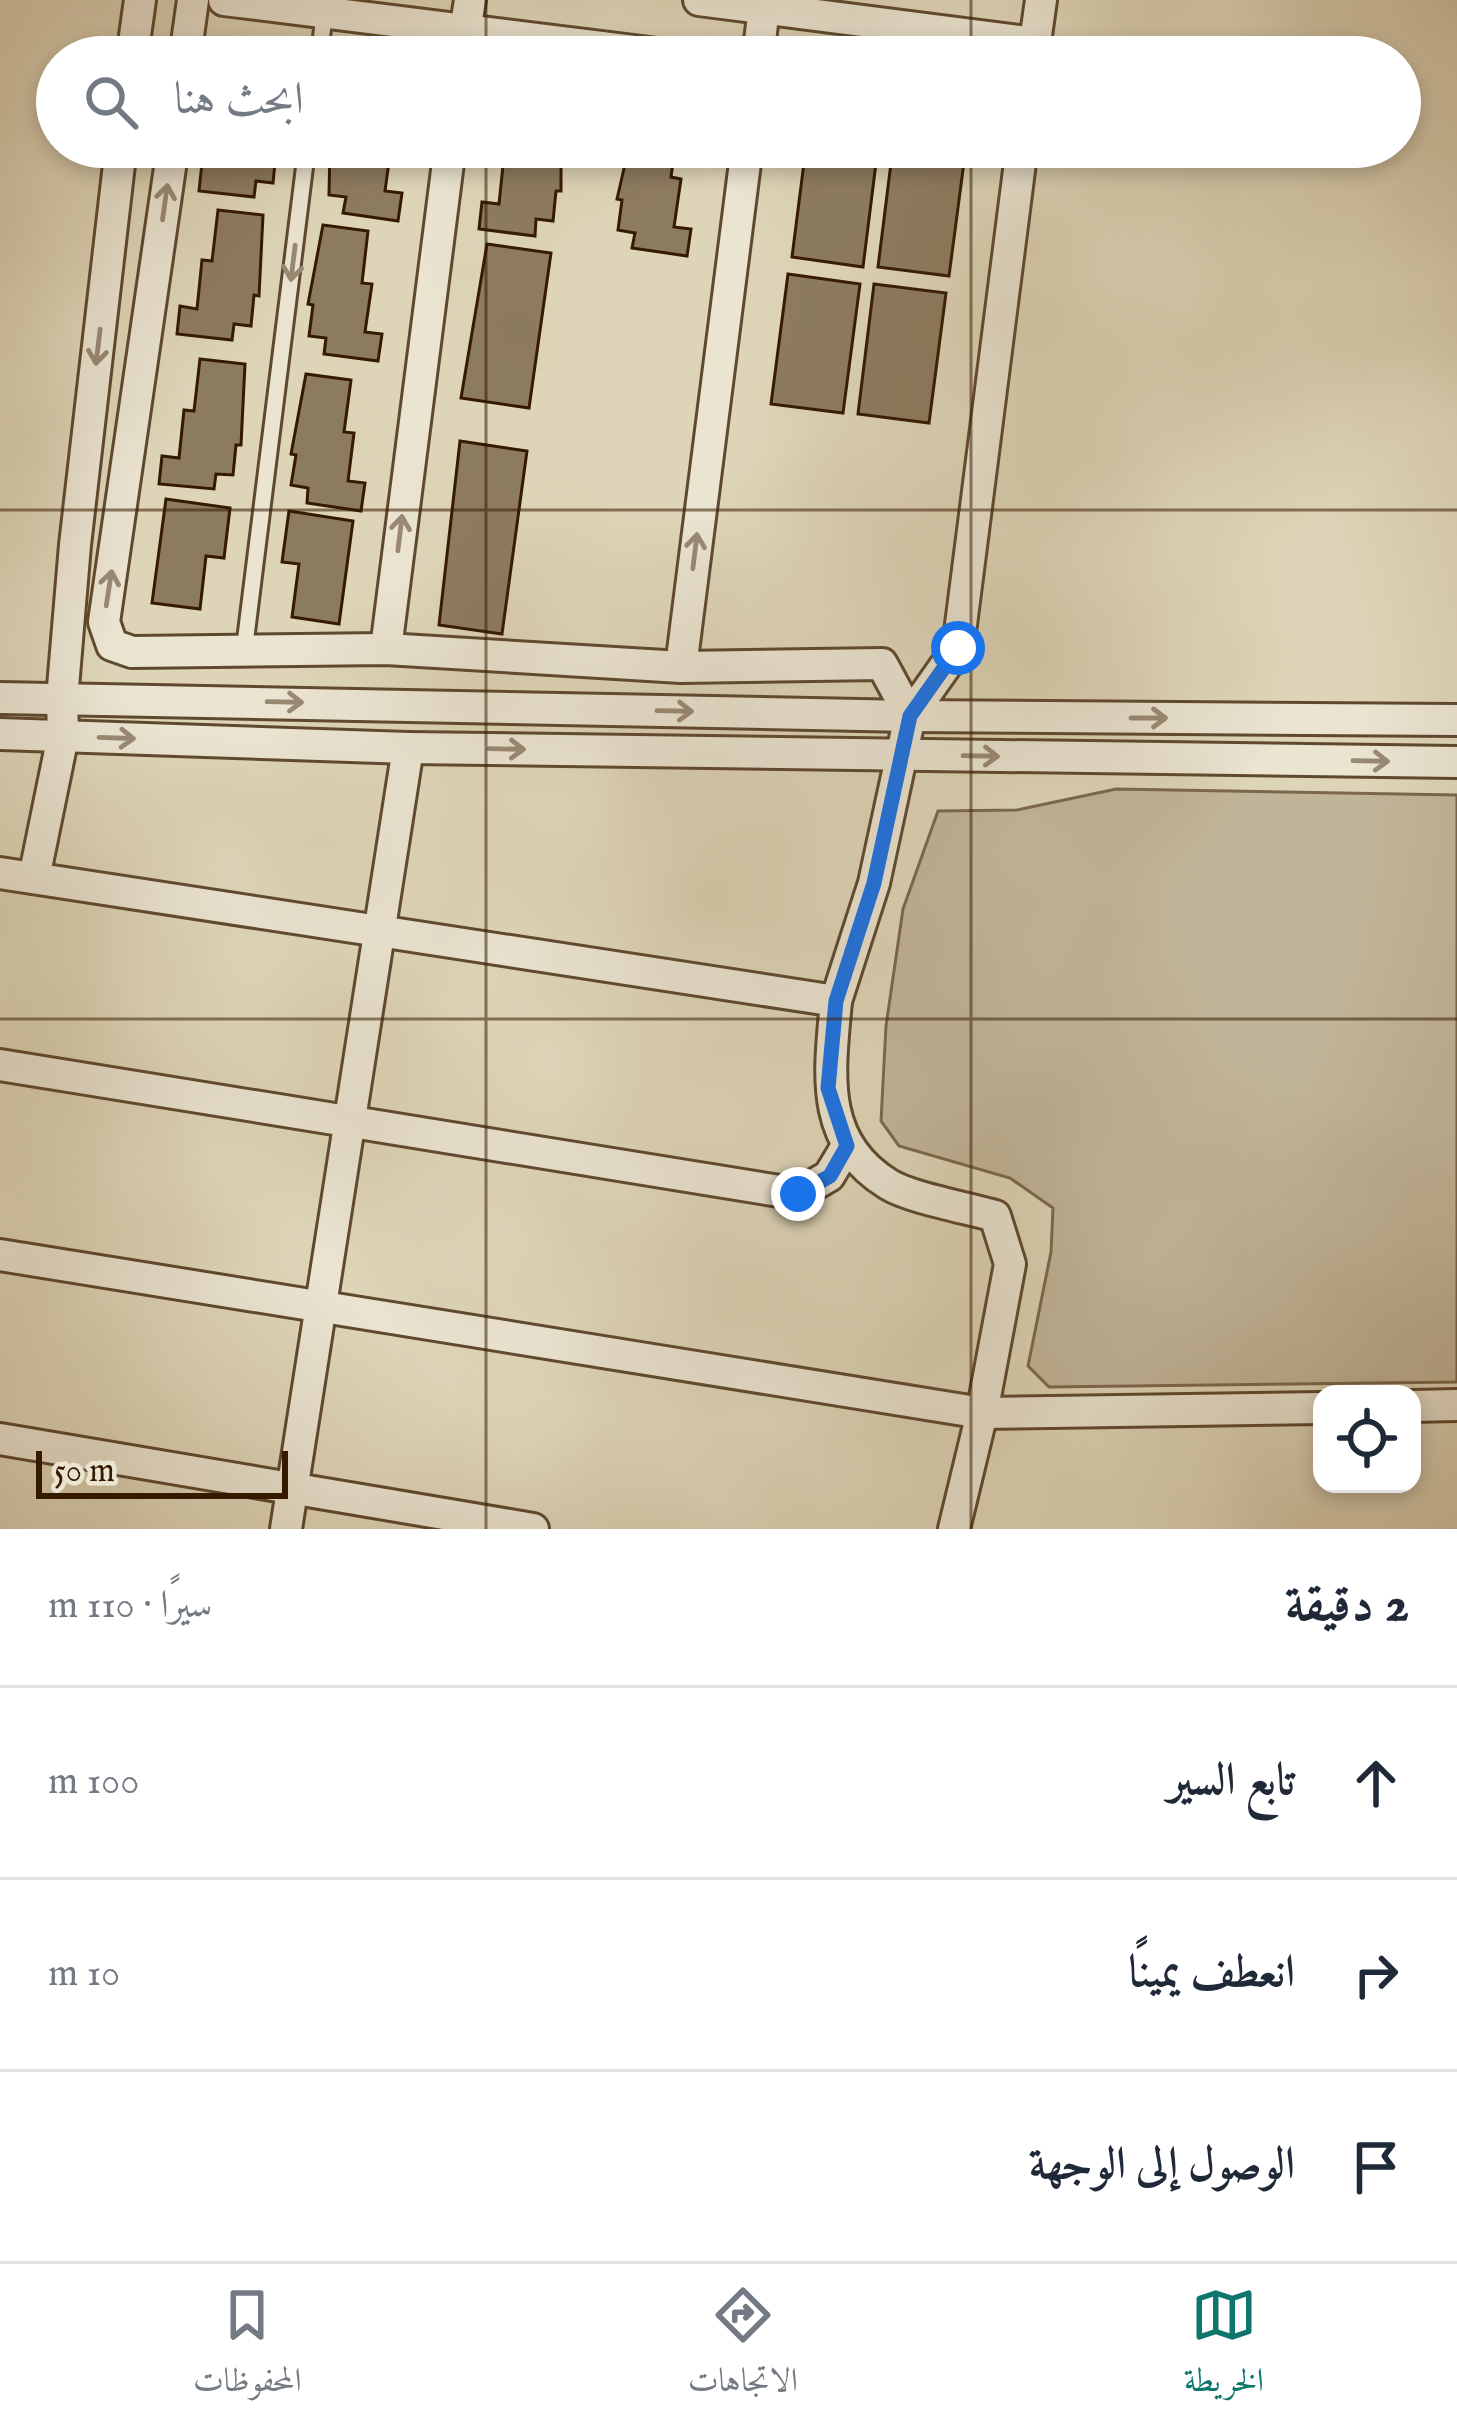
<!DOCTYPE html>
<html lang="ar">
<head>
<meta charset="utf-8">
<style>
  :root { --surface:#fff; --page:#f6f6f7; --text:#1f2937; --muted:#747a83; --line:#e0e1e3; --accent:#0f766e }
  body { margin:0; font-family:"IM FELL English",Amiri,serif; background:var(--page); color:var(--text); direction:rtl }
  .controls { position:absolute; right:36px; bottom:36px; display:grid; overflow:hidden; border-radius:24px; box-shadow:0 6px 18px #0003 }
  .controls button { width:108px; height:108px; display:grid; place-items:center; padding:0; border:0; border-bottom:3px solid var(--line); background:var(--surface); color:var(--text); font:60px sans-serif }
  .scale { position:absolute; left:36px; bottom:30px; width:252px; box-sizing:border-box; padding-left:12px; border:6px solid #351a00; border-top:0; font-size:33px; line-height:42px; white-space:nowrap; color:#351a00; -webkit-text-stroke:9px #eae4d1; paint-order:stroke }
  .stop { position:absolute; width:36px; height:36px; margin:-27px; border:9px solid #1a73e8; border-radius:50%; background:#fff }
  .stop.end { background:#1a73e8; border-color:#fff; box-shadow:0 3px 12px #0008 }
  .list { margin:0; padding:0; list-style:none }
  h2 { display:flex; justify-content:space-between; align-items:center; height:156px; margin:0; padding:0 48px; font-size:51px }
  h2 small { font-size:39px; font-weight:400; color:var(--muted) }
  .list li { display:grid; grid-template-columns:78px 1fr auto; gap:36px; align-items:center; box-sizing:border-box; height:192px; padding:0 48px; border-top:3px solid var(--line) }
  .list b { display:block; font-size:45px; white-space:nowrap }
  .list em { font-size:39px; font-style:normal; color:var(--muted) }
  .icon { flex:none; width:66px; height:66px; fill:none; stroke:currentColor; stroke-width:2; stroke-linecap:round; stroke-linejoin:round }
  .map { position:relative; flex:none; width:1457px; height:1529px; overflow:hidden; direction:ltr }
  .search { position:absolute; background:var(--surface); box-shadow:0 6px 18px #0003; left:36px; right:36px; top:36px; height:132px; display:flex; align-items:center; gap:30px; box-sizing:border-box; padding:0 42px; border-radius:66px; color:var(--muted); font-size:45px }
  .sheet { height:732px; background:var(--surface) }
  nav { display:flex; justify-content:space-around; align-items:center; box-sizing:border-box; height:168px; border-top:3px solid var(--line); background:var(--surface); font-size:33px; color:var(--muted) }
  nav a { display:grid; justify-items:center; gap:6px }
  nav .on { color:var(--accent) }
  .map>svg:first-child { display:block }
  .pitch { fill:#c1b599; stroke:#7b684c; stroke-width:3 }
  .building { fill:#8d7b60; stroke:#351a00; stroke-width:3 }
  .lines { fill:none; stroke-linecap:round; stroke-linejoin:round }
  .lane-casing { stroke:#5f492e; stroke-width:21 }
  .street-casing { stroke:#5f492e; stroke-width:36 }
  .lane { stroke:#eae4d1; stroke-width:15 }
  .street { stroke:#eae4d1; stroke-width:30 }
  .oneway { stroke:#998973 }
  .route { stroke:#1a73e8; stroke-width:15 }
  .grid { fill:none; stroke:#351a00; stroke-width:3; stroke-opacity:0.55 }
</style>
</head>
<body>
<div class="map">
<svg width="1457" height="1529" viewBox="0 0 1457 1529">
  <rect width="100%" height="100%" fill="#ded5b8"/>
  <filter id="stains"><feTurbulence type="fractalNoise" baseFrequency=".00167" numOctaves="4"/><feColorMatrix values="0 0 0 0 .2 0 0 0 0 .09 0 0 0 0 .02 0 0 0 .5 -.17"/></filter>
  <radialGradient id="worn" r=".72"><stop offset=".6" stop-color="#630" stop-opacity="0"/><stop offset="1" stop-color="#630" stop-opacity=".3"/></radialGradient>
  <polygon class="pitch" points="1116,789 1457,795 1457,1382 1049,1387 1028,1366 1051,1252 1053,1208 1010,1178 899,1146 881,1121 886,1026 903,909 938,811 1017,810"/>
  <g class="building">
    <polygon points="220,147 281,147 280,153 276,152 273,183 256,181 254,197 199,191 202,163 219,165"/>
    <polygon points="330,147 391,147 385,191 402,193 398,221 343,213 346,197 329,195"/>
    <polygon points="515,147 561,147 561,191 556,191 553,221 536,219 535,236 479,229 482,202 499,204 504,156 514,157"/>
    <polygon points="629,147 675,147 671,177 681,179 674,227 691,229 687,256 632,248 635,233 618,230 622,200 617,199"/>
    <polygon points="806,147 878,147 863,267 792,257"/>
    <polygon points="893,147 966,147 949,276 878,267"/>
    <polygon points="218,210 263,215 259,296 254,295 251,326 234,324 232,340 177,334 180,306 197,309 202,260 212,261"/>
    <polygon points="323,225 368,231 362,283 372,284 365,332 382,334 378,361 324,354 326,338 309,336 313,305 308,304"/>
    <polygon points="487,244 551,253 529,408 461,398"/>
    <polygon points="788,274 860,284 843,413 771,404"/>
    <polygon points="874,284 946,293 929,423 858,414"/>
    <polygon points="200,359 245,364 241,445 236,445 233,475 216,474 214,489 159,484 162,456 179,458 184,410 194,411"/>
    <polygon points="306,374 351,380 344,432 354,433 348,481 365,483 361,511 307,503 308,488 291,485 296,455 291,454"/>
    <polygon points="460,441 527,451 502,634 439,625"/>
    <polygon points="166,499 230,508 224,558 206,556 200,609 152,603"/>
    <polygon points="289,511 353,521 339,624 292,617 299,564 282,562"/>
  </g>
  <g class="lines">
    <defs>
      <g id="lane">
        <polyline points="319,57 325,9"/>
        <polyline points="244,652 307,147"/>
      </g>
      <g id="street">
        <polyline points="224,0 682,57"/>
        <polyline points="699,0 1035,43"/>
        <polyline points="132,57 140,0"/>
        <polyline points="185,57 193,0"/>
        <polyline points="461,57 470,0"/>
        <polyline points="758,57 765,0"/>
        <polyline points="1033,57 1041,0"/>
        <polyline points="173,147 104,622 112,645 132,652 386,649 681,667 882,664 910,716 874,883 836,1001"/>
        <polyline points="386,649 450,147"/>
        <polyline points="681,667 747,147"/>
        <polyline points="0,698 910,716 1457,720"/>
        <polyline points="910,716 958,648 1022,147"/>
        <polyline points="0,734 408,748 1457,762"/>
        <path d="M0,873L836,1001C830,1071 818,1141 888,1184C910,1198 968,1208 995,1216L1010,1264L982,1413L954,1529"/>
        <polyline points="34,878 63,736 62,699 75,545 121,147"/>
        <polyline points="0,1065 798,1194 829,1176 847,1146"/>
        <polyline points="0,1255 982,1413 1322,1408"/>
        <polyline points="1412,1406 1457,1405"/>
        <polyline points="0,1439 533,1529"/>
        <polyline points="286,1529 408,748"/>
      </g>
    </defs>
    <use href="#lane" class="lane-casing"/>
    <use href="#street" class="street-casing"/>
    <use href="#lane" class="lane"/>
    <use href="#street" class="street"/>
  </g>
  <defs><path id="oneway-shaft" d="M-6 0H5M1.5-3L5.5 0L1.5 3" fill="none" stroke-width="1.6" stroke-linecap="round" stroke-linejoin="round" transform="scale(3)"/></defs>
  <g class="oneway">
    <use href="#oneway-shaft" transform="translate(165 202) rotate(-82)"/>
    <use href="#oneway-shaft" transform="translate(293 263) rotate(97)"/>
    <use href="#oneway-shaft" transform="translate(98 347) rotate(97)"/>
    <use href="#oneway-shaft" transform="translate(400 533) rotate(-83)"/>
    <use href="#oneway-shaft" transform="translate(695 551) rotate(-83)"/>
    <use href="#oneway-shaft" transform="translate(109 588) rotate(-81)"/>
    <use href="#oneway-shaft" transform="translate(285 702) rotate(1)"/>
    <use href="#oneway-shaft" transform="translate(675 711) rotate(1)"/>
    <use href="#oneway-shaft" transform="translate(1149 718)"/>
    <use href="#oneway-shaft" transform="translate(117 738) rotate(2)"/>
    <use href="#oneway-shaft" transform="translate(507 749) rotate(1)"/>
    <use href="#oneway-shaft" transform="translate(981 756) rotate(1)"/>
    <use href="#oneway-shaft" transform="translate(1371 761) rotate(1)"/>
  </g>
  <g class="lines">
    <polyline class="route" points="798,1194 830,1176 847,1146 828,1088 836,1001 874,883 910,716 958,648"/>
  </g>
  <path class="grid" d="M486,0V57M971,0V57M486,147V1529M971,147V1529M0,510H1457M0,1019H1457"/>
  <rect width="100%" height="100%" filter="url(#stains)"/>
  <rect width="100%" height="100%" fill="url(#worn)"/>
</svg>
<div class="controls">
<button><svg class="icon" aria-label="locate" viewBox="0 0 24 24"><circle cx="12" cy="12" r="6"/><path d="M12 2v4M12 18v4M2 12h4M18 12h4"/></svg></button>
</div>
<div class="scale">50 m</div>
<div class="stop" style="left:958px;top:648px"></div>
<div class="stop end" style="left:798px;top:1194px"></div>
<div class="search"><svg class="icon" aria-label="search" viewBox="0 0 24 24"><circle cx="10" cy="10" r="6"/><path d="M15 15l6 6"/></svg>ابحث هنا</div>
</div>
<section class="sheet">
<h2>2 دقيقة<small>سيرًا · 110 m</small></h2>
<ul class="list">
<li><svg class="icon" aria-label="ahead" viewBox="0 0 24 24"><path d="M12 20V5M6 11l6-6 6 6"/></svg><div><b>تابع السير</b></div><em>100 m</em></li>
<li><svg class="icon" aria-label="right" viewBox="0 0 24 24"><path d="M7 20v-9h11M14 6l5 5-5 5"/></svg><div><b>انعطف يمينًا</b></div><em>10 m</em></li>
<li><svg class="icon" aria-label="arrive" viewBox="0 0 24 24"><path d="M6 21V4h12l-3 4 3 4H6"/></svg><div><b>الوصول إلى الوجهة</b></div></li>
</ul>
</section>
<nav>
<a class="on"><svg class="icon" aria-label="map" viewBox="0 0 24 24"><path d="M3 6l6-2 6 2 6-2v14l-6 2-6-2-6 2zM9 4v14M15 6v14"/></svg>الخريطة</a>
<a><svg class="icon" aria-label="directions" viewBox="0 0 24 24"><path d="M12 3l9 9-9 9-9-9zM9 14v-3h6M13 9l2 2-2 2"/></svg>الاتجاهات</a>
<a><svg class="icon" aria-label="saved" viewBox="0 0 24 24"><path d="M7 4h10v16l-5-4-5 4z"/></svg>المحفوظات</a>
</nav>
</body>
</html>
